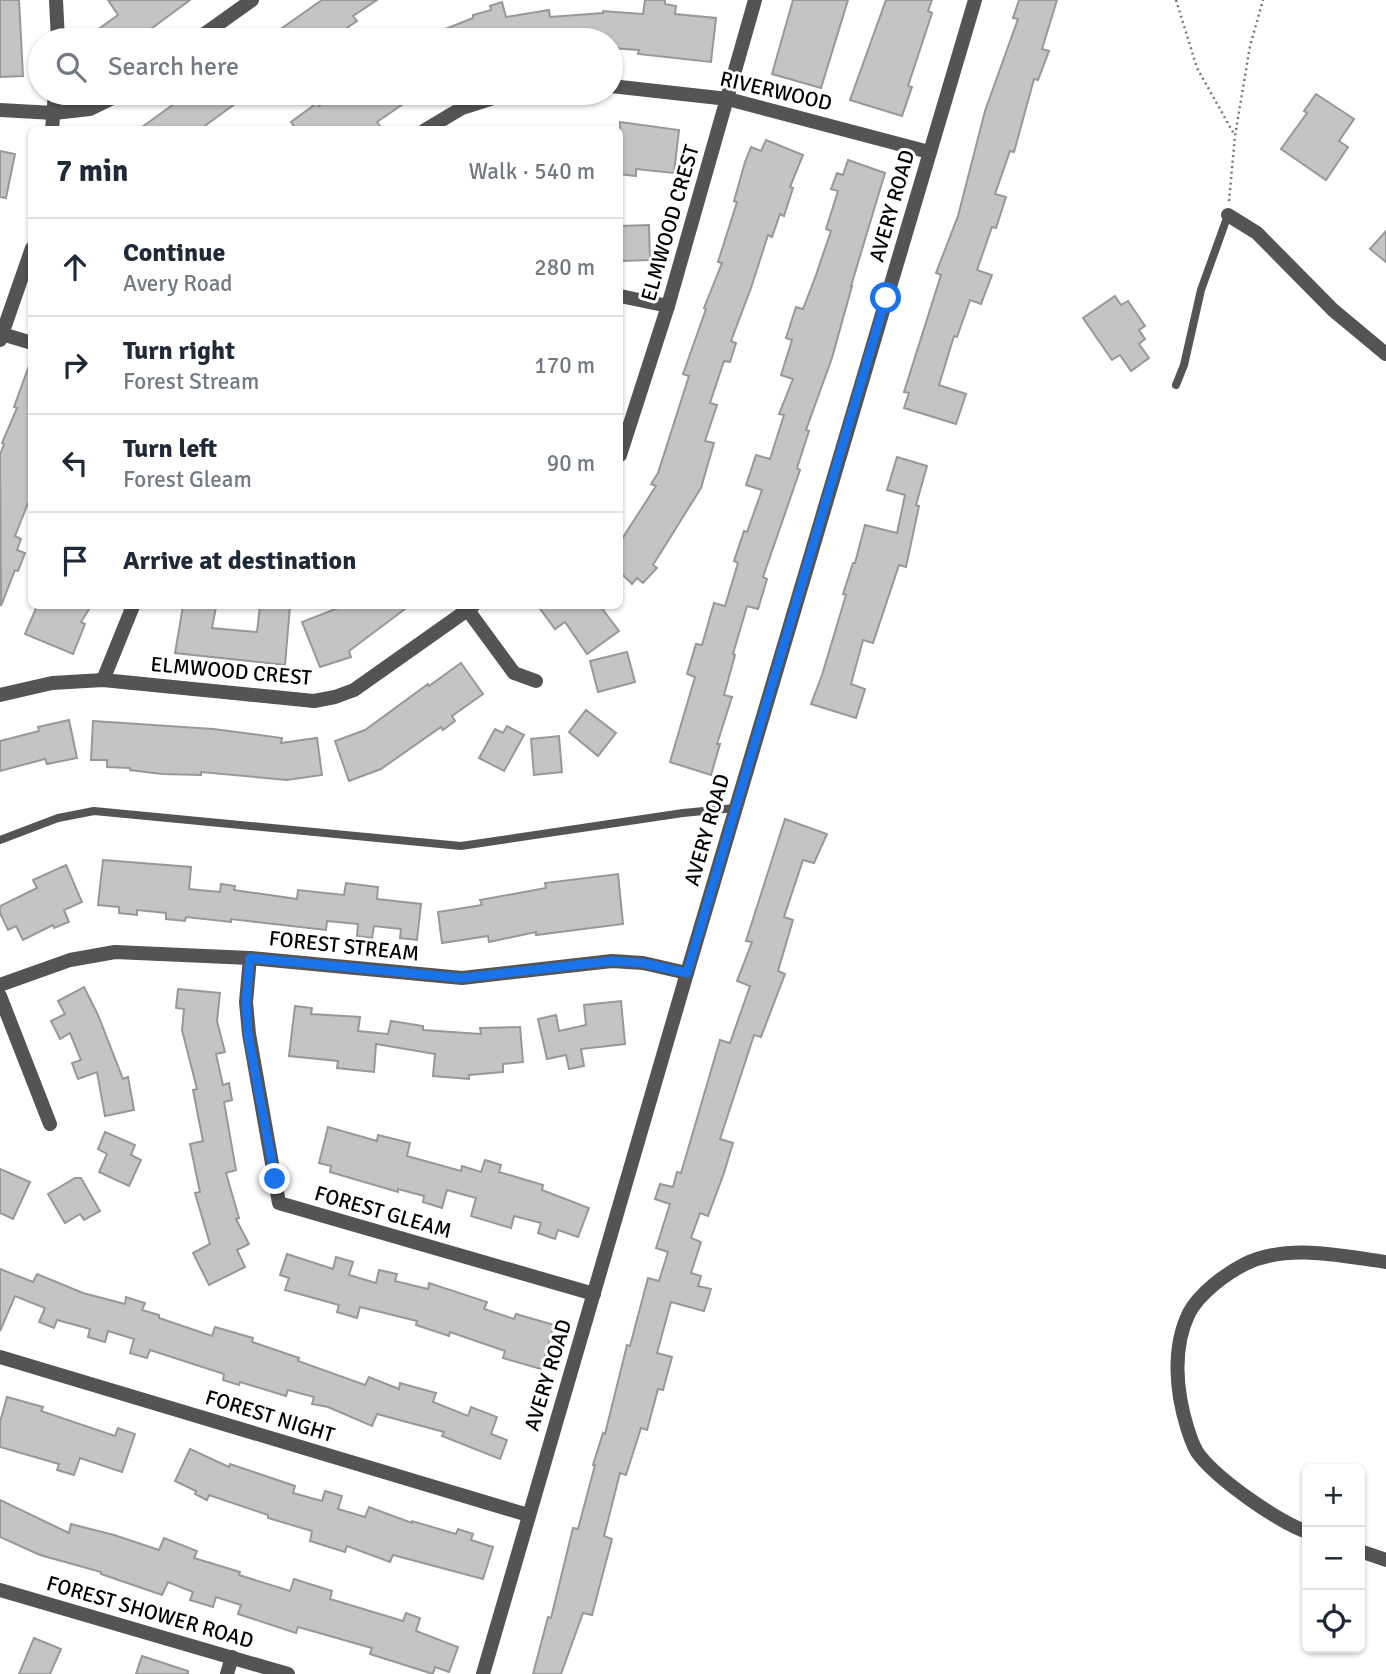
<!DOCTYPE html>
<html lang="en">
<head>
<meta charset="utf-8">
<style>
  :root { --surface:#fff; --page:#f6f6f7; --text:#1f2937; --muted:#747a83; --line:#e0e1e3 }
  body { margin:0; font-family:Signika,sans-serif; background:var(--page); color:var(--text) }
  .controls { position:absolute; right:21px; bottom:21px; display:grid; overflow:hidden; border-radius:10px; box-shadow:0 2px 5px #0004 }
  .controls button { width:63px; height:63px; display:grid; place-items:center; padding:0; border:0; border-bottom:2px solid var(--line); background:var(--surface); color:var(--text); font:35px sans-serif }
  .stop { position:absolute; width:21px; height:21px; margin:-16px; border:5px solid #1a73e8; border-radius:50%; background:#fff }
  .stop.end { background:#1a73e8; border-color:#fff; box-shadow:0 2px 7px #0008 }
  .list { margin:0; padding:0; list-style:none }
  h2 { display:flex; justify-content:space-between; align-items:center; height:91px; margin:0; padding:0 28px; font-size:30px }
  h2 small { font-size:23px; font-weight:400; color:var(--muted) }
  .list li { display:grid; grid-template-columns:46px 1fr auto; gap:21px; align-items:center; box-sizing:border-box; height:98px; padding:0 28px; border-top:2px solid var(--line) }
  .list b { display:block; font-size:26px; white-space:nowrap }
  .list p { margin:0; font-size:23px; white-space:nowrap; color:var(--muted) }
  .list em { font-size:23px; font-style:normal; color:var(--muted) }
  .icon { flex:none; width:38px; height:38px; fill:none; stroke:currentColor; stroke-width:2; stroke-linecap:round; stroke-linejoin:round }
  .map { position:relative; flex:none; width:1386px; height:1674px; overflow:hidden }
  .search { position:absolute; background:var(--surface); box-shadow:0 2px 5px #0004; left:28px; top:28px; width:595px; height:77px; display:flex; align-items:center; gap:18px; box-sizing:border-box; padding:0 24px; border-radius:38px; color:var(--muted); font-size:26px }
  .panel { position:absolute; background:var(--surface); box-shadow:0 2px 5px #0004; left:28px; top:126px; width:595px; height:483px; border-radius:10px }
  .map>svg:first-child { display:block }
  .building { fill:#c4c4c4; stroke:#989898; stroke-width:2 }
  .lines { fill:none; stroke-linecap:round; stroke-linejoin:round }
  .path { stroke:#767676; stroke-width:2.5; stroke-dasharray:2 3.5; stroke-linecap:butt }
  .lane { stroke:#545454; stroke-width:8 }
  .street { stroke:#545454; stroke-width:14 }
  .route { stroke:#1a73e8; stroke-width:9 }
  .labels { text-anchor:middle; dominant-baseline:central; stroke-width:6; stroke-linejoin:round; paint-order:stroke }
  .street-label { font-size:21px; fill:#000; stroke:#fff }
</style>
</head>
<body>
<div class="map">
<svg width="1386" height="1674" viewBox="0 0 1386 1674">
  <rect width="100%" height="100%" fill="#fff"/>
  <g class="building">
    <polygon points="0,0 19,0 23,76 0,77"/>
    <polygon points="108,0 190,0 136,40 83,40 118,15"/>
    <polygon points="322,0 377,0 353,16 357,21 329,40 265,40"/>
    <polygon points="645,0 665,0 665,4 676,6 675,14 716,18 711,62 638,54 639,50 611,48 611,40 450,40 445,29 473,18 473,15 491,10 490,6 502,2 506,17 549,10 550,17 603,13 603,11 643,14"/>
    <polygon points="793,0 848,0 821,88 772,74"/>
    <polygon points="886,0 932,0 928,11 932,13 908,86 912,87 902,116 850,100"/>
    <polygon points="1019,0 1057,0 1042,49 1049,51 1038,80 1034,79 1014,152 1010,151 995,194 1006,197 996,228 992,227 977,270 992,275 981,304 970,300 957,337 954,336 939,385 966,394 956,424 904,408 909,393 904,392 941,275 936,273 958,216 985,111 1018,19 1013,18"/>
    <polygon points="194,93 250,93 199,130 138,130 178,101 179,103"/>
    <polygon points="337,93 419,93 377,122 383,130 297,130 291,122 317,103 319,106"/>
    <polygon points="1316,94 1354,119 1339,141 1348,147 1326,180 1281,149 1307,113 1304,111"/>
    <polygon points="620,122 679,130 674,173 636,169 636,176 620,174"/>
    <polygon points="766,140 803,155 790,187 793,188 784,216 780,214 772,237 768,235 751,288 731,341 736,343 730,362 724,361 710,403 717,405 705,441 714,443 701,488 653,565 657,568 643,583 637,578 632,584 620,572 620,542 656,486 651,484 658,473 689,376 683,374 706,309 704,308 722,263 718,262 737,202 734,201 745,162 751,147 761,151"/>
    <polygon points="0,151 15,154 6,198 0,197"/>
    <polygon points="848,160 885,173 851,286 852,286 832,358 806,430 809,431 797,468 800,470 763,577 767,579 758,609 747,606 733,654 735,655 724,695 732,697 717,744 720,744 711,775 670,762 695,677 687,674 696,644 702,645 714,603 725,606 738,563 734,561 744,531 747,532 762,490 746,485 756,455 770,459 784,415 779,414 793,379 781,375 792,340 786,338 796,307 803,309 816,275 831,231 826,229 838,191 831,189 837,173 843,175"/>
    <polygon points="649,225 650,260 620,261 620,226"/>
    <polygon points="1386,231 1386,262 1370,249"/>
    <polygon points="1115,296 1121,305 1128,301 1145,326 1139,330 1145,339 1139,344 1149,358 1131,371 1120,355 1112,360 1083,318"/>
    <polygon points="30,363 32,363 32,493 15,536 21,539 17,550 25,553 18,571 15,570 1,606 0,455 4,444 2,443 17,408 14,407"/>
    <polygon points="897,457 927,466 916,505 919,506 906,567 899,565 873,643 863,640 851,684 865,689 856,718 811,704 822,675 846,595 843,594 853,563 855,563 865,525 897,533 905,495 887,490"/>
    <polygon points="37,606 91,606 81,622 85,624 73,654 25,634"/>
    <polygon points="183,606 216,607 212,628 257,632 260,606 290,606 285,665 175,653"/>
    <polygon points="343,606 409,606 349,651 351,657 320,667 302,622"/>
    <polygon points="538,606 600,606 619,631 587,654 565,622 555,629"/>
    <polygon points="627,652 635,682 598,692 590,661"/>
    <polygon points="461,663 483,694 452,716 455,721 443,730 441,727 381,769 349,781 335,741 365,730 428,684 429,686"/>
    <polygon points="586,710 616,733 598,756 569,732"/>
    <polygon points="69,720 77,758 47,764 45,759 0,771 0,741 39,731 38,727"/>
    <polygon points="93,721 213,729 282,738 281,743 317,738 322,775 287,780 201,772 201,775 162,774 130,770 130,768 107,767 107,760 91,760"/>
    <polygon points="507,726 524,735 504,771 479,758 495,729 503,733"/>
    <polygon points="559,736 562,772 534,775 531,739"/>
    <polygon points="785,819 827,834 814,863 803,860 784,917 793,920 778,971 785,974 761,1037 754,1035 720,1139 733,1143 724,1173 708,1216 700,1213 691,1238 701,1242 691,1273 701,1276 698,1286 711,1289 704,1311 671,1302 657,1353 672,1357 663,1390 658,1389 647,1430 641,1428 626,1475 620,1473 604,1536 612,1539 592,1615 583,1613 561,1674 533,1674 548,1617 551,1618 573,1528 578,1529 595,1465 593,1465 603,1433 605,1434 627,1345 630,1346 648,1278 659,1281 668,1252 656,1248 670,1204 655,1199 660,1184 673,1187 677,1172 681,1173 720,1040 730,1043 750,986 737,981 752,942 746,941"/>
    <polygon points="103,860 191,867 189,889 220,892 221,884 235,886 234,890 297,899 298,890 344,895 346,883 378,887 377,899 421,904 417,940 400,938 401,929 374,926 372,938 357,936 358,924 327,921 326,930 231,919 231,922 186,917 185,921 166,919 166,913 137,910 137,915 119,913 119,907 98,905"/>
    <polygon points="66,865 82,902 64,910 69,922 54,928 53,925 23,940 16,926 8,930 0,913 0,906 37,888 33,880"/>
    <polygon points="618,874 623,924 536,935 536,932 489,942 488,936 442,943 438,912 482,905 480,900 546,888 545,883"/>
    <polygon points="84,987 98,1015 123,1079 128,1077 134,1110 105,1116 97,1072 78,1079 72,1063 81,1060 70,1033 60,1039 51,1021 65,1014 58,1001"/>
    <polygon points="178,989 220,993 217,1021 225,1052 216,1054 223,1085 229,1083 232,1100 224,1102 236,1170 226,1173 239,1218 236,1219 249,1244 237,1250 245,1267 209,1285 193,1253 210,1244 195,1193 200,1192 190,1144 203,1141 193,1090 197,1089 182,1030 184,1009 176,1008"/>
    <polygon points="621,1001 625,1044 581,1049 584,1066 569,1069 566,1055 547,1059 538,1019 556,1015 559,1031 586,1025 584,1005"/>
    <polygon points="295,1006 312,1008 311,1014 360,1017 358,1031 388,1034 391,1021 423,1026 423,1030 481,1034 480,1028 520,1027 523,1062 503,1064 503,1072 469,1075 469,1079 433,1076 435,1054 376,1044 374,1072 337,1068 338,1061 289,1056"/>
    <polygon points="328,1127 377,1141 378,1135 410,1143 407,1156 461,1171 462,1166 481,1172 485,1160 501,1165 499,1172 543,1185 542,1190 589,1208 578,1237 558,1230 555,1239 538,1233 541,1223 514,1216 511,1228 471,1216 476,1198 447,1190 442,1208 423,1202 424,1196 398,1189 398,1192 330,1172 331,1166 319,1163"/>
    <polygon points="105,1132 135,1145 131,1155 141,1160 129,1186 99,1172 107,1154 98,1149"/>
    <polygon points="0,1169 30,1182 13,1219 0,1213"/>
    <polygon points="75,1178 81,1178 100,1211 84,1220 80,1214 65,1223 48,1194"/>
    <polygon points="287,1254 333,1269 336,1257 353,1262 349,1275 376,1283 379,1270 397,1274 395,1281 428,1289 429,1283 487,1302 484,1309 514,1319 516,1314 554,1325 541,1369 503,1358 505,1351 450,1332 449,1336 416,1325 417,1321 360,1307 357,1318 337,1312 339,1305 285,1290 289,1278 280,1275"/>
    <polygon points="0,1269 33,1282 37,1274 83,1293 125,1304 126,1297 145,1303 142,1310 159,1315 159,1318 212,1336 215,1327 253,1338 252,1342 299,1358 298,1361 365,1385 369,1377 399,1389 400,1383 436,1393 433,1402 468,1416 471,1407 497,1417 491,1434 507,1440 500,1459 442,1436 444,1432 377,1414 372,1426 328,1407 312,1404 314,1397 288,1390 286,1396 240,1382 239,1385 223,1380 224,1374 150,1350 147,1358 130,1353 134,1339 108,1331 105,1342 88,1337 90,1329 57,1320 54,1328 39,1322 45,1308 15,1296 0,1331"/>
    <polygon points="7,1397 43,1407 41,1411 115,1436 118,1428 135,1434 122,1472 80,1458 74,1475 57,1470 59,1464 0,1447 0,1422"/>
    <polygon points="190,1449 229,1467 230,1464 295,1486 293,1493 322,1501 325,1491 342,1496 338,1509 365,1517 369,1507 412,1523 412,1521 456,1534 458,1529 473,1534 471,1540 493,1547 483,1579 393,1555 390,1562 347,1546 345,1552 310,1541 312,1531 268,1518 268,1515 209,1495 207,1500 195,1494 196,1491 175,1481"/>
    <polygon points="0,1500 69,1533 71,1524 114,1535 159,1550 164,1538 197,1551 194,1558 240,1572 239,1575 290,1591 294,1579 332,1591 330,1599 403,1621 406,1613 420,1618 416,1631 458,1647 449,1672 435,1667 433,1674 370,1654 372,1648 298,1627 296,1633 238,1614 241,1605 216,1597 213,1607 190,1600 193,1592 168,1582 162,1595 101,1574 101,1572 40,1555 0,1537"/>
    <polygon points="34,1638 61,1649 50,1674 19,1674"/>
    <polygon points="142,1656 188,1671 188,1674 136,1674"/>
  </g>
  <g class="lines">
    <g class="path">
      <polyline points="1176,0 1197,68 1234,134"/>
      <polyline points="1229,201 1235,136 1250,46 1263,0"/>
    </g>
    <g class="lane">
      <polyline points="1176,385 1184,365 1201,290 1228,215"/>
      <polyline points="0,840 58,818 94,811 461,846 683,813 735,808"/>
    </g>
    <g class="street">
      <polyline points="56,0 58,40"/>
      <polyline points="196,40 252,0"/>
      <polyline points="611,86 728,99 929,152"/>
      <polyline points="0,110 54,113 90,109 123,93"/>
      <polyline points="52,130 55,93"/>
      <polyline points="425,130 462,108 509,93"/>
      <polyline points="1228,215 1257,233 1333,310 1386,354"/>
      <polyline points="620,296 668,306"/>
      <polyline points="2,334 32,343"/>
      <polyline points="0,340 32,248"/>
      <polyline points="620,455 668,306 755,0"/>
      <polyline points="467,609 514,673 536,681"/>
      <polyline points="103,680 133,606"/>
      <polyline points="0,695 52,683 103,680 314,701 335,697 354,690 473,606"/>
      <polyline points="250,958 246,1002 249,1034 279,1203 594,1294"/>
      <polyline points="0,985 70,960 115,952 250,958 462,978 612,961 643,963 687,973"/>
      <polyline points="0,996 50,1124"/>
      <polyline points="0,1357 528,1515"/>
      <path d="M1307,1532C1277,1521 1220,1481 1200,1456C1193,1448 1190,1436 1187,1427C1176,1391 1172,1348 1189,1313C1199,1294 1225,1274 1245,1264C1288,1243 1341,1256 1386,1262"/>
      <polyline points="1360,1551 1386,1560"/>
      <polyline points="0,1590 288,1674"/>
      <polyline points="227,1674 232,1657"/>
      <polyline points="483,1674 687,973 975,0"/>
    </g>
  </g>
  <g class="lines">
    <polyline class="route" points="275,1179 248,1034 246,1002 250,958 462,978 612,961 643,963 687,973 886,298"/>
  </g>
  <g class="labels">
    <g class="street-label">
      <text transform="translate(776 91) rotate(13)">RIVERWOOD</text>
      <text transform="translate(892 206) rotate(-74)">AVERY ROAD</text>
      <text transform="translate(670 223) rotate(-74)">ELMWOOD CREST</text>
      <text transform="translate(231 671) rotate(5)">ELMWOOD CREST</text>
      <text transform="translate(707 830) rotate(-74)">AVERY ROAD</text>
      <text transform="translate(344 946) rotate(6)">FOREST STREAM</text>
      <text transform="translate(383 1212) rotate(16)">FOREST GLEAM</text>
      <text transform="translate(548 1375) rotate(-73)">AVERY ROAD</text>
      <text transform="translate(270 1416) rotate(17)">FOREST NIGHT</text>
      <text transform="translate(150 1612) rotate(16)">FOREST SHOWER ROAD</text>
    </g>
  </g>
</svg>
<div class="controls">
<button>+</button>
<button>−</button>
<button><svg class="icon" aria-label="locate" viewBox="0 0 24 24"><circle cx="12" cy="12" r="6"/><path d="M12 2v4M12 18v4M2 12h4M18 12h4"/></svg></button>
</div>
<div class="stop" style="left:886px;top:298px"></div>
<div class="stop end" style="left:275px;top:1179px"></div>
<div class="search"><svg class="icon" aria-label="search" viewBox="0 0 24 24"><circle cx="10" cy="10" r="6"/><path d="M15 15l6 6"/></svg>Search here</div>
<section class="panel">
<h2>7 min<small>Walk · 540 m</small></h2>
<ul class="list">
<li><svg class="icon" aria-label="ahead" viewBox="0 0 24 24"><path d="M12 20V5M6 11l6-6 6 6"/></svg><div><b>Continue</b><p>Avery Road</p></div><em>280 m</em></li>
<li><svg class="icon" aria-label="right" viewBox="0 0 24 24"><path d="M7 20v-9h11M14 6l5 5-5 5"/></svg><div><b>Turn right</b><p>Forest Stream</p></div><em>170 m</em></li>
<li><svg class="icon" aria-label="left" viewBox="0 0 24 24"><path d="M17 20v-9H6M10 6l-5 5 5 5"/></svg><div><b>Turn left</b><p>Forest Gleam</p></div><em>90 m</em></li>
<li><svg class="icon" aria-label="arrive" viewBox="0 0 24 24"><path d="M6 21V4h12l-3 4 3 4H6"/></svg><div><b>Arrive at destination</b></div></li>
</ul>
</section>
</div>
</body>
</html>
